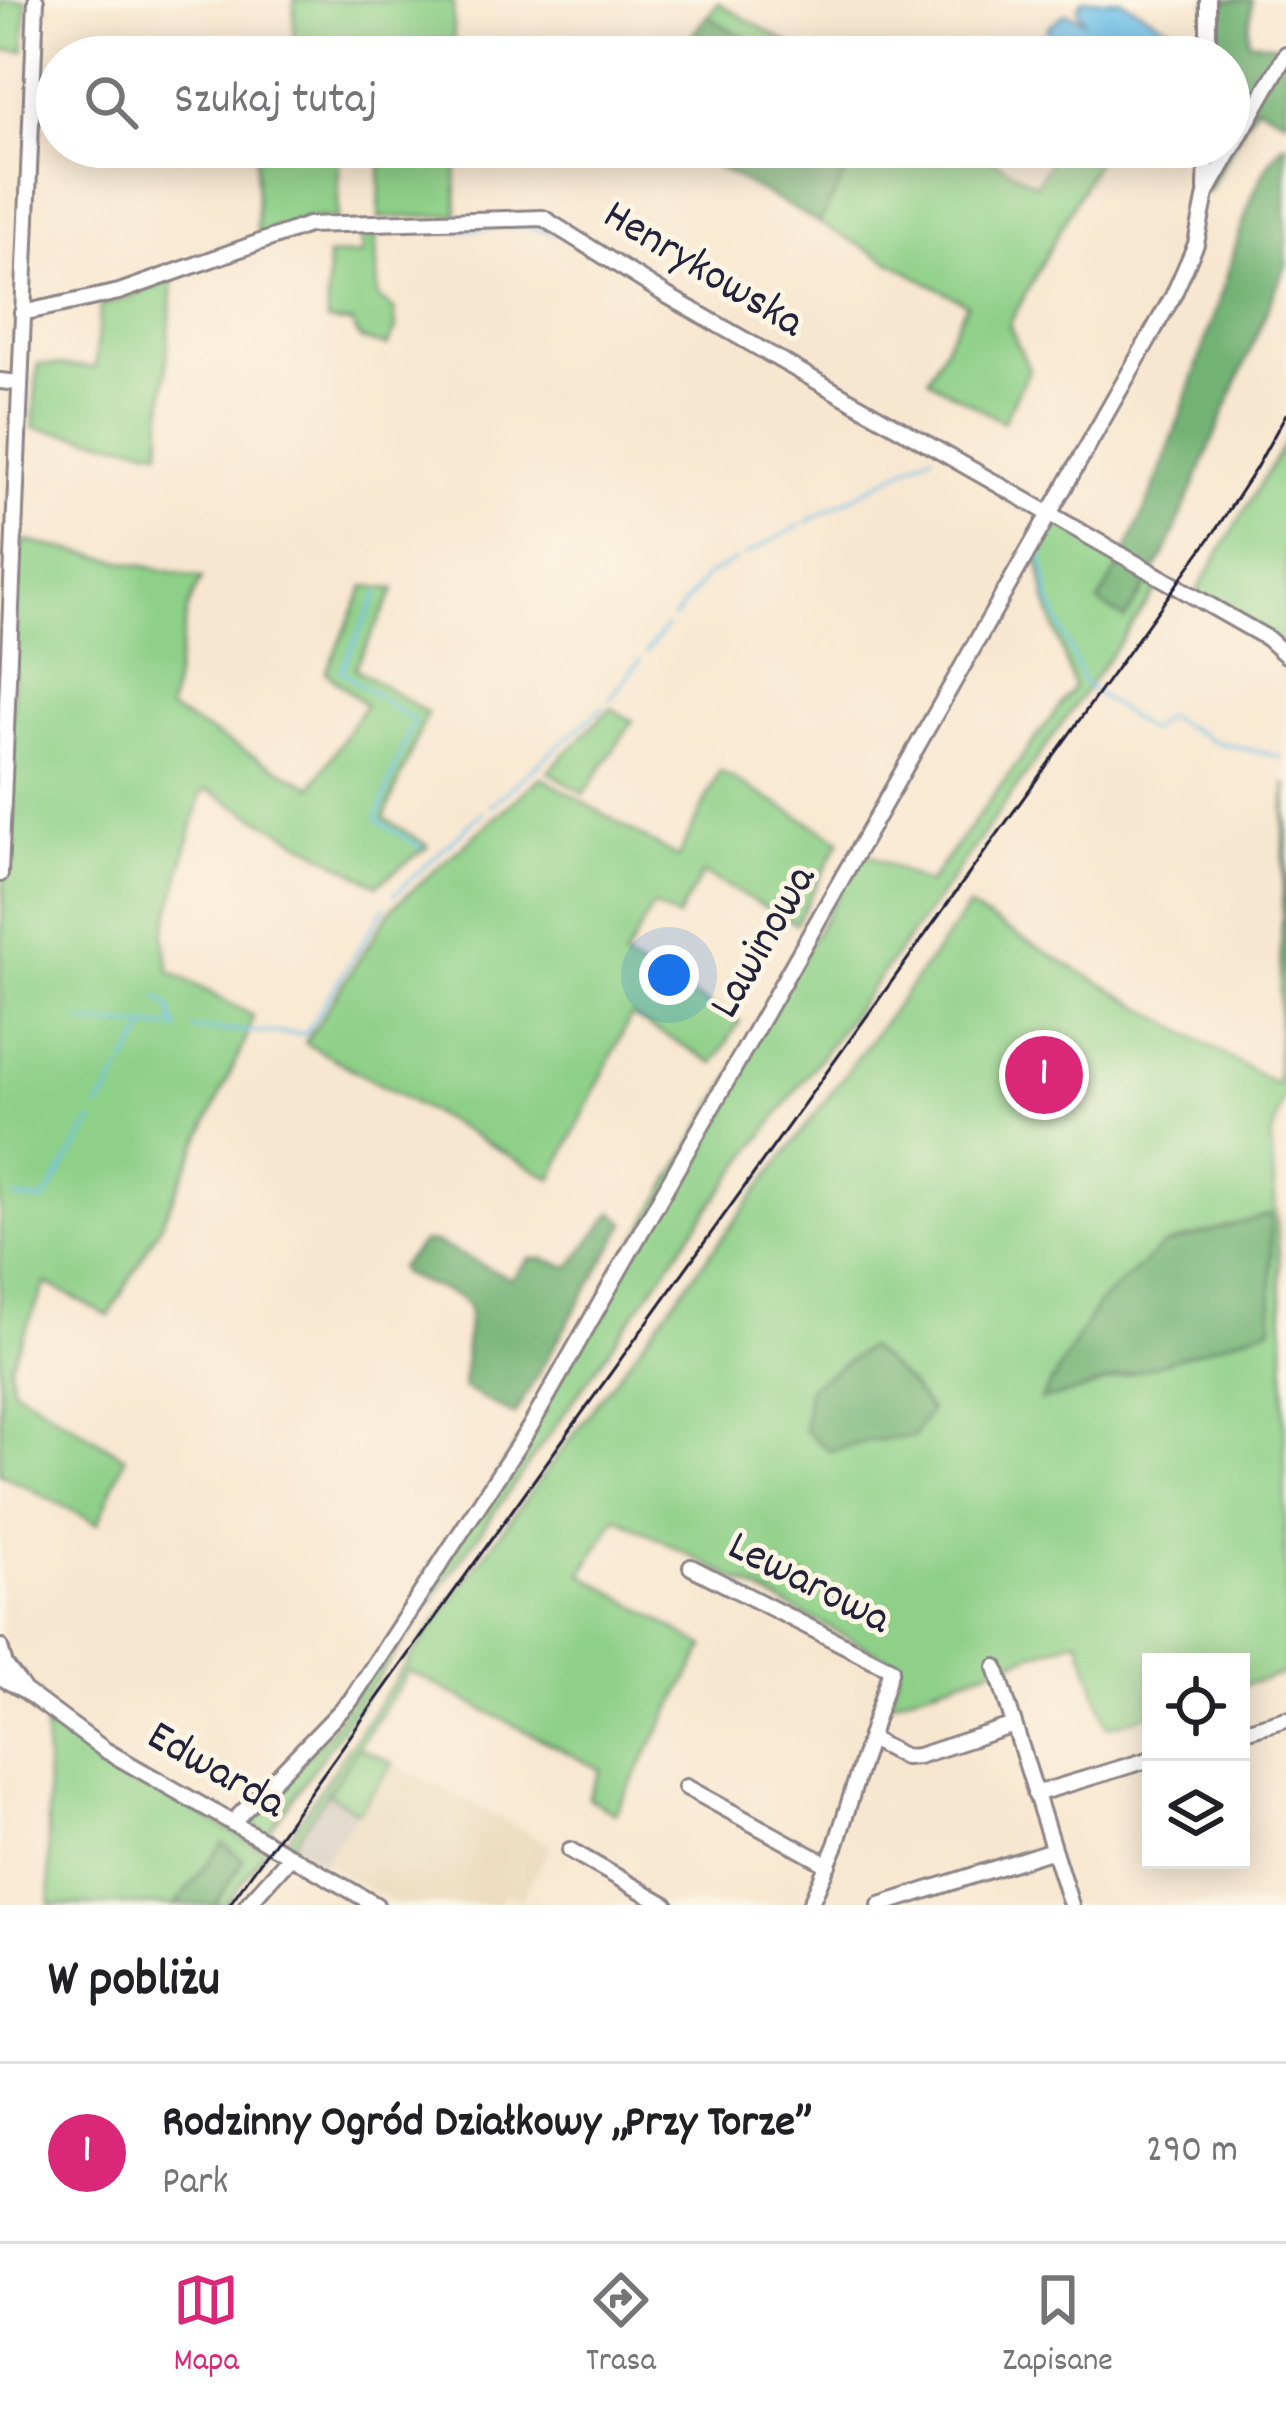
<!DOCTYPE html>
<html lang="pl">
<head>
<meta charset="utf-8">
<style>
  :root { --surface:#fff; --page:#f2f2f2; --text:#202124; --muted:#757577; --line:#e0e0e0; --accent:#db2777 }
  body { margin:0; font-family:Dekko,sans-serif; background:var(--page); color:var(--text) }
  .controls { position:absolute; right:36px; bottom:36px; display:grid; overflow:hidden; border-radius:0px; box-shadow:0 6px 30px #0003 }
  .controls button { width:108px; height:108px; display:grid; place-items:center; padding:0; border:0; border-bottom:3px solid var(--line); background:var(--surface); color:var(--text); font:60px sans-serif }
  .you { position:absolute; left:669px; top:975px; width:42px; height:42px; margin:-30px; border:9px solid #fff; border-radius:50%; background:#1a73e8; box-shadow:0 0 0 18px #1a73e833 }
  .badge { display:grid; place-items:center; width:78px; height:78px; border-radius:50%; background:var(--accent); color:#fff; font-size:39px; font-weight:700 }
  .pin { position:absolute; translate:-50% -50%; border:6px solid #fff; box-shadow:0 3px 12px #0006 }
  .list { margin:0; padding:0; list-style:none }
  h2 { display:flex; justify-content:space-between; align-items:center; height:156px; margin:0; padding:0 48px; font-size:51px }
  h2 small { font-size:39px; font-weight:400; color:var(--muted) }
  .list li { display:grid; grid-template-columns:78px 1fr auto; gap:36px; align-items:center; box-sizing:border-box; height:180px; padding:0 48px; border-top:3px solid var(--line) }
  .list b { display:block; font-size:45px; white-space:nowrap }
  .list p { margin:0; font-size:39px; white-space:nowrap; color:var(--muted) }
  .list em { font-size:39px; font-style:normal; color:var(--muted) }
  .icon { flex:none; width:66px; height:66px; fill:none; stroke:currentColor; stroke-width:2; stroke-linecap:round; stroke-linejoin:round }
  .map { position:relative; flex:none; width:1286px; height:1905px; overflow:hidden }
  .search { position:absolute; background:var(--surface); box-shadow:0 6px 30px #0003; left:36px; right:36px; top:36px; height:132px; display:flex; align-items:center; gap:30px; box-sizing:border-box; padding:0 42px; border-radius:66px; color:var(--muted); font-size:45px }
  .sheet { height:336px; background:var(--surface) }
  nav { display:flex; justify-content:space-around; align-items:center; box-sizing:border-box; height:168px; border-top:3px solid var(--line); background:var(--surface); font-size:33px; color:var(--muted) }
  nav a { display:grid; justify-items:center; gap:6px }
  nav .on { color:var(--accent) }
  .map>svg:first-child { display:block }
  .built { fill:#ead8ba }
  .industrial { fill:#cac3b8 }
  .green { fill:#8ed088; stroke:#587962; stroke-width:3 }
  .forest { fill:#72b274; stroke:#4a6a58; stroke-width:3 }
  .water { fill:#6fc2eb; stroke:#487293; stroke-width:3 }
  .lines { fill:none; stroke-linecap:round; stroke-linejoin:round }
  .stream { stroke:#6fc2eb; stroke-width:3 }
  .minor-casing { stroke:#8d8486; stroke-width:20 }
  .minor { stroke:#fff; stroke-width:14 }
  .rail { stroke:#22223b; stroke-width:3 }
  .labels { text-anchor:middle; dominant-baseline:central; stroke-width:10; stroke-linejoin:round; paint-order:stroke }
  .street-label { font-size:45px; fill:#22223b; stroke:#fcf5e5 }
</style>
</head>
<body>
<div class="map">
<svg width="1286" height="1905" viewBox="0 0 1286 1905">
  <rect width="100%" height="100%" fill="#fcf5e5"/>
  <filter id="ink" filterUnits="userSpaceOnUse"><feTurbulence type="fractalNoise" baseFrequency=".00833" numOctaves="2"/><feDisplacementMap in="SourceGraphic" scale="24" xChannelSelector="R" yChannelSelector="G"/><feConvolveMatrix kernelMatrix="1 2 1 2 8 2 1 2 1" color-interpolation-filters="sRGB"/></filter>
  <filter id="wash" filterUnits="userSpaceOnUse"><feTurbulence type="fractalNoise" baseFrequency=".004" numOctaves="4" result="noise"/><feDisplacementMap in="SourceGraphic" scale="48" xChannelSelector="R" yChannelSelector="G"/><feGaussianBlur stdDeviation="2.7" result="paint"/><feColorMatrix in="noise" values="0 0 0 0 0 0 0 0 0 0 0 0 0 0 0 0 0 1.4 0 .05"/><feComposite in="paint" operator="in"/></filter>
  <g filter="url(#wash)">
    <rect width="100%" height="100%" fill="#f8e7d0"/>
    <polygon class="built" points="393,1763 551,1845 521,1901 505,1892 498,1905 398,1905 322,1862"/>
    <polygon class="industrial" points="328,1794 358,1812 322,1862 295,1846"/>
    <g class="green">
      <polygon points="0,0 26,0 24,51 0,50"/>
      <polygon points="294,0 453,0 454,57 294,57"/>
      <polygon points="718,3 812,57 778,57 707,16"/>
      <polygon points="256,147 339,147 338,218 308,218 257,234"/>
      <polygon points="381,147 456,147 457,215 379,218"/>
      <polygon points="860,147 970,147 1036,185 1058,147 1104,147 1009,325 1029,370 1003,422 928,379 967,304 819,223"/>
      <polygon points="361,230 376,235 378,298 394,309 396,329 387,346 360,339 352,323 327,321 328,256 362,254"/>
      <polygon points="173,280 160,450 33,428 38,364 95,368 100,307"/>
      <polygon points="1286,441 1286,649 1194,596"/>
      <polygon points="1055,522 1124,562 1125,618 1153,576 1163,581 951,880 702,1218 268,1833 253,1826 252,1811 324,1738 446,1564 863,852 928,884 1074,687 1046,600 1039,562 1029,559"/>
      <polygon points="26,541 202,578 188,607 169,710 312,787 365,705 326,672 365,586 395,589 355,668 427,713 384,818 428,846 377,885 208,790 201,794 164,935 170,971 253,1016 246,1039 160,1226 109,1316 46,1283 10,1366 12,1387 125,1457 98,1524 0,1473 0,984 4,874 11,834 7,819 18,551"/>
      <polygon points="611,708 633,721 584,794 548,771"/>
      <polygon points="720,771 840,840 796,924 703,873 677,918 653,906 624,959 740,1021 714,1063 631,1016 552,1179 305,1043 392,908 541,777 678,858"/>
      <path d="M1286,783V1089L1271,1139L1284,1336L1286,1673L1241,1686V1662H1151V1714L1108,1727L1079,1639L887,1703L898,1672L892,1660L616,1517L582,1574L705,1647L615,1813L588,1798L601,1770L409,1671L291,1847L285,1843C495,1519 743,1221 968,907L1277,1085Z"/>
      <polygon points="45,1725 265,1851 225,1905 215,1905 241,1865 223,1844 175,1905 50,1905"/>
      <polygon points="358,1747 393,1763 358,1812 328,1794"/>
    </g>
    <g class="forest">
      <polygon points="1208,0 1252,0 1248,40 1286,47 1286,120 1256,105 1206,194 1207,147 1229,147 1229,57 1208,57"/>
      <polygon points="707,16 778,57 675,57"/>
      <path d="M1286,143V265L1166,552L1125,619L1098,602C1153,513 1187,394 1221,294C1235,253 1253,169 1286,143Z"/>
      <polygon points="680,147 860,147 819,223"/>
      <polygon points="613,1212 626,1223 514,1415 463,1388 469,1308 461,1298 402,1274 399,1267 423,1242 437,1243 511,1279 529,1259 544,1259 570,1267"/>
      <polygon points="1271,1214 1272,1327 1073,1393 1041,1400 1097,1305 1163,1245"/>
      <polygon points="868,1347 908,1383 930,1410 913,1437 868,1441 830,1451 804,1430 808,1388"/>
      <polygon points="223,1843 243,1859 215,1905 175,1905"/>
    </g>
    <polygon class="water" points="1082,0 1121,0 1194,41 1193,57 1074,57 1069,44 1064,47 1048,35 1048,27 1066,13 1084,20 1078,10"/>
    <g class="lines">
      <g class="stream">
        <polyline points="440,231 526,226 557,234"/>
        <polyline points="1018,504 1028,510"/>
        <polyline points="807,522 932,454"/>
        <polyline points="1041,543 1048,595 1084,684 1149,731 1165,716 1216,742 1281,757"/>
        <polyline points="744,556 801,525"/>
        <path d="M378,593L341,671L414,721C399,754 389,786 377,820L422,848"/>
        <polyline points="673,619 706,576 736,560"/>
        <polyline points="646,652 666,627"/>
        <polyline points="609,700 640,660"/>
        <polyline points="490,806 603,707"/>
        <polyline points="394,895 483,812"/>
        <polyline points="157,997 169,1006 176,1028"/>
        <polyline points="82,1023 146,1026"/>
        <polyline points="193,1029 305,1034 385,907"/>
        <polyline points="125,1064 148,1026 179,1028"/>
        <polyline points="99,1108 121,1071"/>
        <polyline points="14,1198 44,1201 92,1121"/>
      </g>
    </g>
  </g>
  <g filter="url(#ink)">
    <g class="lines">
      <defs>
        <g id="minor">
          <polyline points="1208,57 1208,0"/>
          <polyline points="1206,189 1207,147"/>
          <polyline points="22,313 119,292 308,225 543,218 666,295 1267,638 1286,655"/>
          <polyline points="0,381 19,383"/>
          <polyline points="0,874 36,0"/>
          <polyline points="691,1567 891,1669 836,1845 810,1905"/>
          <polyline points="0,1647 5,1665 22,1687"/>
          <polyline points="996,1667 1071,1905"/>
          <polyline points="0,1677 25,1691 105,1750 376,1905"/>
          <polyline points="1241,1732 1286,1719"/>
          <polyline points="872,1740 905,1757 918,1756 1014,1725"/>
          <polyline points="686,1787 828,1865"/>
          <polyline points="1035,1794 1151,1759"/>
          <polyline points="232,1823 351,1700 530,1427 1173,296 1196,244 1206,194 1286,54"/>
          <polyline points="570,1850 666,1905"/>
          <polyline points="247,1905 291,1856"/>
          <polyline points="880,1905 1053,1850"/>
        </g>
      </defs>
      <use href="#minor" class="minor-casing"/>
      <use href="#minor" class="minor"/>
      <polyline class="rail" points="229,1905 1215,531 1256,468 1286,414"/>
    </g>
  </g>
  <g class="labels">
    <g class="street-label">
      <text transform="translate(702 271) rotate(31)">Henrykowska</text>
      <text transform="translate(765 943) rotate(-60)">Lawinowa</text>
      <text transform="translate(808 1585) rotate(27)">Lewarowa</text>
      <text transform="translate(215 1772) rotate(30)">Edwarda</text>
    </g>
  </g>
</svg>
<div class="controls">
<button><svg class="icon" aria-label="locate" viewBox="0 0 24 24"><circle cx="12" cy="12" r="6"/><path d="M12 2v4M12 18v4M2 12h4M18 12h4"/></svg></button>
<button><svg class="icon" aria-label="layers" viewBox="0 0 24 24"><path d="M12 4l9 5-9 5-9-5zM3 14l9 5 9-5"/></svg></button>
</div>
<div class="you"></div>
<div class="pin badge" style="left:1044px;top:1075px">1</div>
<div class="search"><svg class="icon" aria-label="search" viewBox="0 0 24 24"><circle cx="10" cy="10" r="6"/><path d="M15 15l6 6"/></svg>Szukaj tutaj</div>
</div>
<section class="sheet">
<h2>W pobliżu<small></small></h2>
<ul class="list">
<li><span class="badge">1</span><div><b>Rodzinny Ogród Działkowy „Przy Torze”</b><p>Park</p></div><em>290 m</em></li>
</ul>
</section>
<nav>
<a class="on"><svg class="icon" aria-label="map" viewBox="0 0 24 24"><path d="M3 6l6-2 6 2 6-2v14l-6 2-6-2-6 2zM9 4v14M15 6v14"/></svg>Mapa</a>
<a><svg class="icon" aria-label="directions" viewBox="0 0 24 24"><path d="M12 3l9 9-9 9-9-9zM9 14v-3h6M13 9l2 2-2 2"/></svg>Trasa</a>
<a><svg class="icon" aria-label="saved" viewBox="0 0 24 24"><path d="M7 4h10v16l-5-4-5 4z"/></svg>Zapisane</a>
</nav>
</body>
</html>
